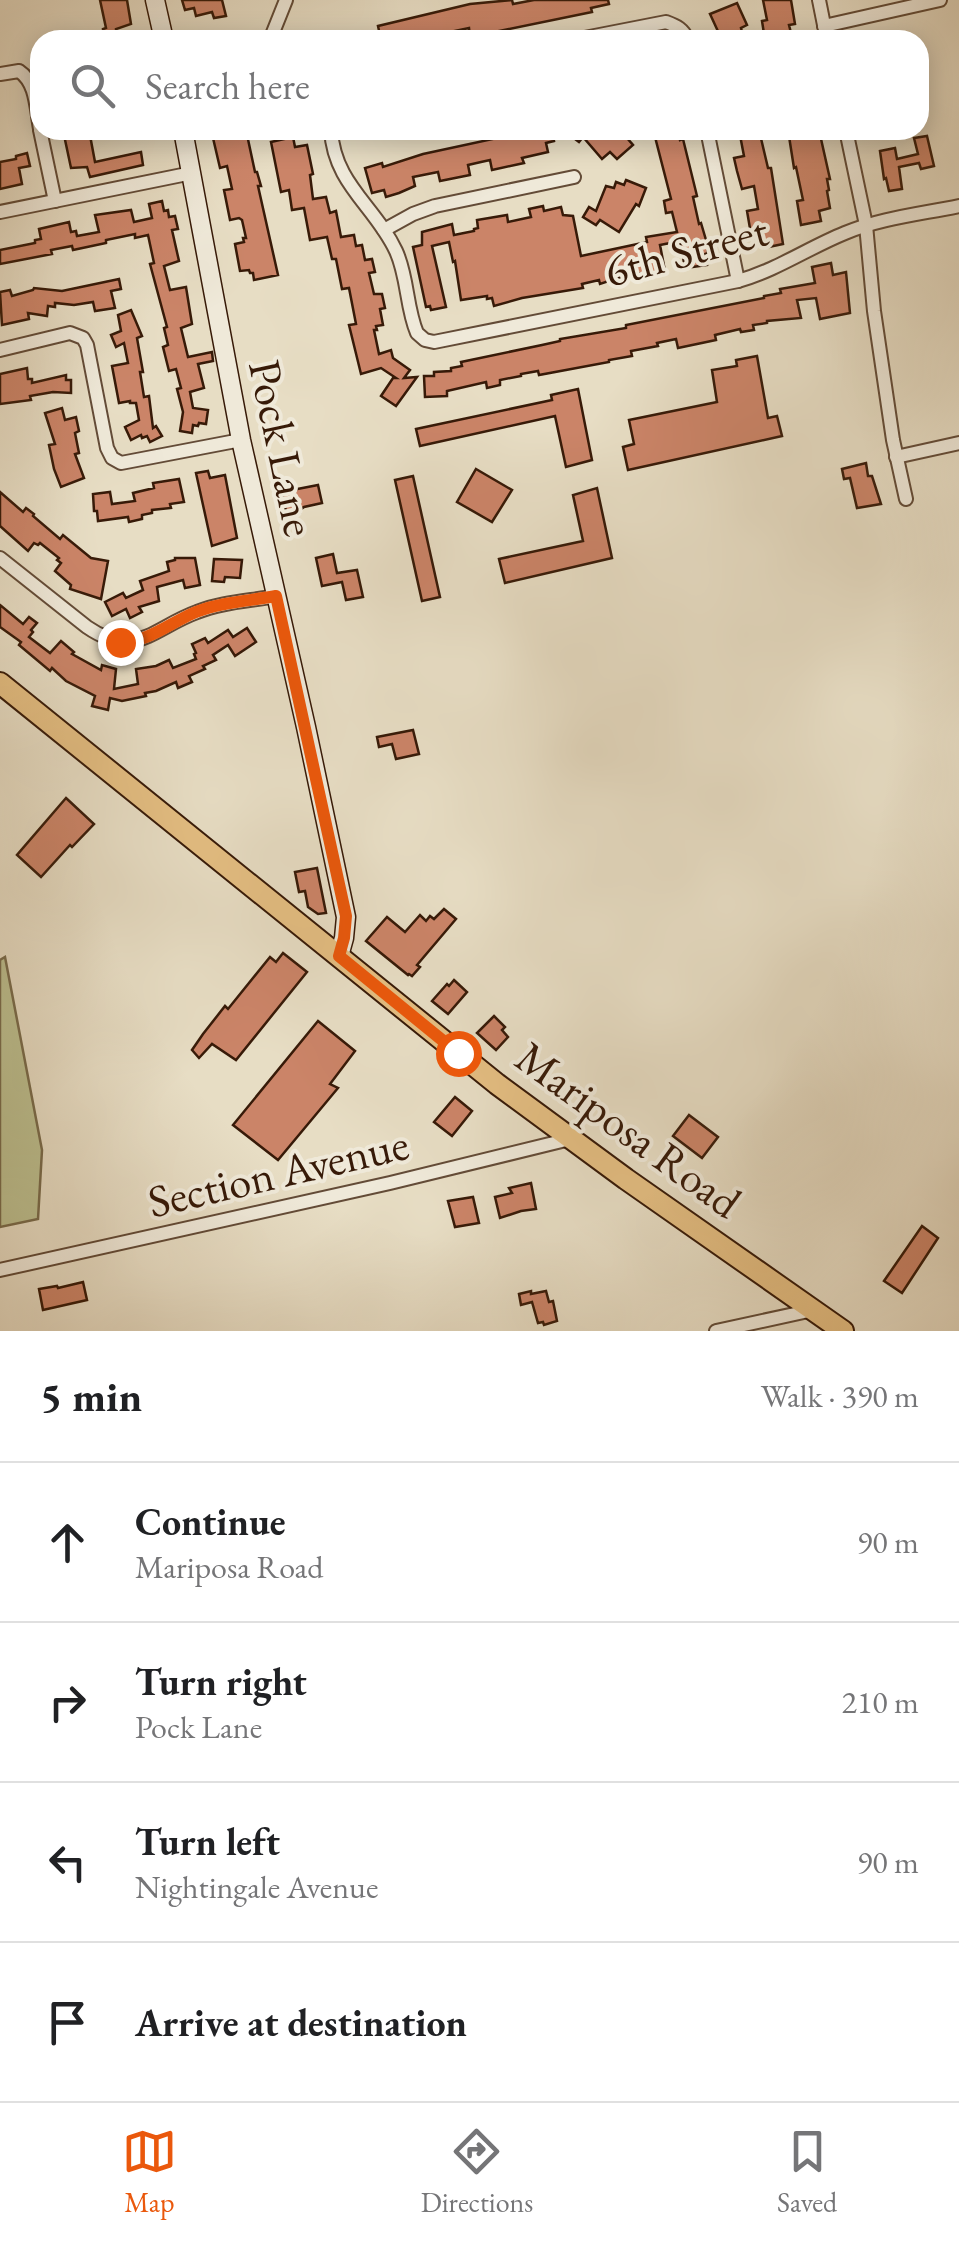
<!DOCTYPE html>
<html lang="en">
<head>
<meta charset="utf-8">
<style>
  :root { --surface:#fff; --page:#f6f6f6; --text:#202124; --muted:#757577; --line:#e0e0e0; --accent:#ea580c }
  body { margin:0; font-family:"EB Garamond",serif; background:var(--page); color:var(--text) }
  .stop { position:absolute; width:30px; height:30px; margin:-22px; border:8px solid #ea580c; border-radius:50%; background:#fff }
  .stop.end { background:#ea580c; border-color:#fff; box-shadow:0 2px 10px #0008 }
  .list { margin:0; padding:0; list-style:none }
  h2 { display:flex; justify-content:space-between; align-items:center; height:130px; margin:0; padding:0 40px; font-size:42px }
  h2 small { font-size:32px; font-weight:400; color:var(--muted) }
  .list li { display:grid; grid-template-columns:65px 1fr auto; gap:30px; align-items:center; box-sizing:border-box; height:160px; padding:0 40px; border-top:2px solid var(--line) }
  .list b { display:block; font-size:38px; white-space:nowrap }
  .list p { margin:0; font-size:32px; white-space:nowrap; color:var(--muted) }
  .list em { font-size:32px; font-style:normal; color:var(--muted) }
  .icon { flex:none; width:55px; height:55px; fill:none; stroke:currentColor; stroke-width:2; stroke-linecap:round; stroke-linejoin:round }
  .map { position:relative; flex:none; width:959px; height:1331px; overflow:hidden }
  .search { position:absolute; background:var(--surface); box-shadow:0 5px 25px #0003; left:30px; right:30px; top:30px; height:110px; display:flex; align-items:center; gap:25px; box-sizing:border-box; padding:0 35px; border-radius:30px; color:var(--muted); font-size:38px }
  .sheet { height:770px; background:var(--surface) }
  nav { display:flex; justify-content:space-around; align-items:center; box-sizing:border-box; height:140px; border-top:2px solid var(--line); background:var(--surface); font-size:28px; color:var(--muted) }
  nav a { display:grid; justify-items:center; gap:5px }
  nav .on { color:var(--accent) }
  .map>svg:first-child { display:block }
  .green { fill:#bcbf90; stroke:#7a6c4c; stroke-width:2.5 }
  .building { fill:#cb8468; stroke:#371a08; stroke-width:2.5 }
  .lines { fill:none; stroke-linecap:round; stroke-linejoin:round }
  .street-casing { stroke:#634b37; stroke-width:16 }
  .secondary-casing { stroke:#371a08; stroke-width:21 }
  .primary-casing { stroke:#371a08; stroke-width:24 }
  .street { stroke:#efe9d9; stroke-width:12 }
  .secondary { stroke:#efe9d9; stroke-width:18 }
  .primary { stroke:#e4be82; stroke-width:20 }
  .route { stroke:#ea580c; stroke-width:12 }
  .labels { text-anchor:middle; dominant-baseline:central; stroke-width:8; stroke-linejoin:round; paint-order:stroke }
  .street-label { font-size:45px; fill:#371a08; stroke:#efe9d9 }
</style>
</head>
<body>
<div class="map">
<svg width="959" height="1331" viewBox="0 0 959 1331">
  <rect width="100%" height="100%" fill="#e7ddc4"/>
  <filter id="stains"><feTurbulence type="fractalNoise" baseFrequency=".002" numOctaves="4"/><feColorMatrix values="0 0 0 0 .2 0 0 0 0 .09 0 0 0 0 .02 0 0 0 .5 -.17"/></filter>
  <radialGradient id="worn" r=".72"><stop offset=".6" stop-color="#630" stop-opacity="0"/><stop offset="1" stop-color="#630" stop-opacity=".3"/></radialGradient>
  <polygon class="green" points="5,957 42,1150 38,1219 0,1227 0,960"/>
  <g class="building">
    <polygon points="100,0 127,0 131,24 116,29 117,40 105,40 103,29 106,28"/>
    <polygon points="182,0 222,0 226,16 214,18 212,12 196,16 194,8 185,10"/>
    <polygon points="512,0 513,4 534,0 608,0 609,4 591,8 592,12 470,37 469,28 450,32 451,40 381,40 378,26 470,4"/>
    <polygon points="763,0 791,0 795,24 789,25 791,33 786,34 788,40 765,40 762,21 767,20"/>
    <polygon points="737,3 747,25 741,28 744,40 722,40 710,14"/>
    <polygon points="89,130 95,162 141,152 143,165 90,177 87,167 71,168 64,135"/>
    <polygon points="220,130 246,130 255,172 257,172 261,186 258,186 278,275 254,280 253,273 250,273 249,270 240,271 235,244 244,242 243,238 246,238 242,220 239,218 230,220 224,190 232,189 227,166 220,168 213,138 221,136"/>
    <polygon points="534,130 552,130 554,141 546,143 548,152 522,158 524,163 492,170 490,160 481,162 468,165 470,175 440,181 438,172 413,177 415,186 399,193 386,197 384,190 372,193 365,168 382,163 383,167 423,154"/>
    <polygon points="563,130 620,130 633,145 617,159 610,152 602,159 583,137 579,142"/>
    <polygon points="669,130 678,130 680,140 683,139 697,196 693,197 699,224 701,223 706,240 708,253 705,254 707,265 685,268 680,241 660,245 665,271 627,275 600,284 599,280 582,284 583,288 522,298 494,306 492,298 487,299 487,296 461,300 455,261 453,262 449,242 432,246 446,307 431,310 430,306 426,307 413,247 422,245 422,232 452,224 454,235 474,231 474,229 478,228 477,220 507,215 508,222 531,217 529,209 543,206 544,211 561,207 563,215 573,216 581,256 647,242 646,237 677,232 672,212 666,213 664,201 671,199 654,133"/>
    <polygon points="739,130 759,130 768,168 771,168 783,244 764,248 762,238 752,240 747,211 758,209 754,186 742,189 737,171 734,158 744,156"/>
    <polygon points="788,130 819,130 830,179 827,179 829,190 827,191 830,208 819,211 821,221 801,225 797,201 803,200 796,167 794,168"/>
    <polygon points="927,136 934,166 921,169 919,163 899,167 902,189 889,191 886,178 884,179 880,151 895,148 897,159 918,154 914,138"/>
    <polygon points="293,137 295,147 307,145 313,174 310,175 313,199 326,197 330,213 336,211 341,237 354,235 356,246 362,245 365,260 372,259 375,272 369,273 374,294 382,294 385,308 380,309 383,325 376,326 377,330 374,330 379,354 391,350 393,358 410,370 404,378 417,377 396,406 381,396 393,378 396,378 381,368 361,374 349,325 356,324 349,288 342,289 336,259 332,259 327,237 310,240 304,208 292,210 289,190 281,192 271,142"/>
    <polygon points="27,153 30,166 19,168 22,184 0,189 0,162 16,159 16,156"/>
    <polygon points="626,180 646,188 639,206 636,204 619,232 600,220 596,225 583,217 589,207 596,211 606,186 614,188 616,182 624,185"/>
    <polygon points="162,201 164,211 168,210 169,217 175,216 178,229 172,230 179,261 164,266 170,290 186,287 192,324 181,328 188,357 212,352 213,361 198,364 204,388 190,392 193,408 208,410 206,424 199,423 198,426 193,425 192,433 180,431 183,412 177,389 181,388 176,369 169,371 163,347 168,345 164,328 167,327 150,264 154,263 148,235 135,238 135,234 106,240 106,243 73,250 72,246 51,250 52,254 0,264 0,250 35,243 35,240 41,239 39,229 69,222 71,232 76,231 77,236 99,232 95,215 131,210 134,222 152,218 149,204"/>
    <polygon points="831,263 833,275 846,272 850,313 820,319 816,298 797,300 801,318 767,321 767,323 753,325 754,330 741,332 740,329 715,335 716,340 678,348 676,339 657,343 658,346 631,351 632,356 609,360 609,362 539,375 538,371 521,374 521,376 500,380 500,385 487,388 486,382 447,391 447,396 425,397 424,376 434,376 434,372 451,371 451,368 462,366 461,362 542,345 560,341 560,339 626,328 626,325 764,298 764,296 781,293 780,289 815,283 812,267"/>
    <polygon points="119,279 121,289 111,291 115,308 95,311 93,302 74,305 55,303 55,307 48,306 47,316 28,313 29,319 2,325 0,292 10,290 12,296 33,290 34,288 62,291"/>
    <polygon points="131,310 142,336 137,338 143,372 140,372 144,397 149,396 153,428 156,426 162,436 150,442 147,436 142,438 141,435 131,440 125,427 139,420 136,403 130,403 130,401 119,403 112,366 128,363 124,343 116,347 111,335 121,331 118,315"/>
    <polygon points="757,356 768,418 777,416 782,436 628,470 623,447 634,444 629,420 717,402 712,370 737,366 736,360"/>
    <polygon points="27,368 28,379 32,379 32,383 66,375 66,380 71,380 71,393 53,392 30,396 31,400 0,404 0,374"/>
    <polygon points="578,389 592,460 566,467 555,416 420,446 416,429 552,400 551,395"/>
    <polygon points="62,408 65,420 76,417 79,431 75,433 79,453 75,454 84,478 61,487 54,469 49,445 55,444 45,413"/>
    <polygon points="866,463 868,476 872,476 881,504 857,508 850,478 844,479 842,469"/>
    <polygon points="476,469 512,490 492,522 457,502"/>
    <polygon points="208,471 210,478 225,475 237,538 212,546 196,473"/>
    <polygon points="413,476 440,597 422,601 395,480"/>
    <polygon points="179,479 184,502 170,504 171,508 152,510 152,513 142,515 142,519 129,522 128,517 98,521 97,511 94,511 93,494 110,492 112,504 135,501 133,493 154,488 153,483"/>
    <polygon points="318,485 322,503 304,507 300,510 300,513 287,516 282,492"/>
    <polygon points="597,488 612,558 505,583 499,559 583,541 573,495"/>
    <polygon points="0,492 23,512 26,508 34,514 33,516 60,539 63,535 91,558 108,561 101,599 70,589 71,585 55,571 61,563 57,560 59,558 40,543 38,545 34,543 28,551 0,526"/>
    <polygon points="333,554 337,573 357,570 363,597 346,600 342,582 322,586 316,558"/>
    <polygon points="175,558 195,558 200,585 185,588 183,580 157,587 159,601 139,607 142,612 130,618 126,609 112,616 105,602 123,593 126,598 143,590 140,581 169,571 167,562 175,560"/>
    <polygon points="214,559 242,560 240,578 225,577 224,582 212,581"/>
    <polygon points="0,605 23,624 29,617 37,623 31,630 33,632 29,637 50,653 61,641 74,652 72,654 101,670 102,665 116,669 114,689 138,684 136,669 156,666 169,660 173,668 196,659 194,654 196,653 192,644 205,638 208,643 228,630 233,637 247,628 256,642 235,656 228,645 213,655 216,660 203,666 205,669 189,676 192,682 178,688 176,682 156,691 145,693 146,696 122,701 110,698 108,710 92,706 95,696 66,681 52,668 50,671 19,645 21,642 0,627"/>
    <polygon points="413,730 419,754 396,759 392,744 379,747 377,737"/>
    <polygon points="66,798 94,824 72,847 70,845 41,877 17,855"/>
    <polygon points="317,868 326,913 318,914 308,907 305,891 299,892 295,872"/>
    <polygon points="444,909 456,919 417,965 420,967 412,976 409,974 408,975 366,941 387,917 405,932 420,915 426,921 430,916 434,919"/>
    <polygon points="283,953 307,972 236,1060 212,1044 199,1058 192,1050 203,1034 225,1006 228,1009 270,957 276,962"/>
    <polygon points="454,980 467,992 448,1014 432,1001 447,984 449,986"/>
    <polygon points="494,1016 505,1027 502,1030 508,1037 496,1050 477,1033"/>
    <polygon points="318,1021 355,1051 330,1084 338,1088 278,1160 233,1125"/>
    <polygon points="455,1097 472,1111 452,1136 434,1122"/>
    <polygon points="689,1115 718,1137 702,1158 673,1136"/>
    <polygon points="531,1183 536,1209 521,1211 500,1218 495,1197 512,1193 509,1188"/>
    <polygon points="473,1197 479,1223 455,1227 448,1201"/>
    <polygon points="922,1226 938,1238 902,1293 884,1281"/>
    <polygon points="83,1282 87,1300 43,1310 39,1289 57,1286 58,1288"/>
    <polygon points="531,1291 531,1294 546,1291 549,1302 553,1301 557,1321 544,1325 543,1322 538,1323 532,1302 521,1305 519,1294"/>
  </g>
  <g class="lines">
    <defs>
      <g id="street">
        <polyline points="819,0 827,40"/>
        <polyline points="824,26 940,0"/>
        <polyline points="180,40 215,40"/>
        <polyline points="270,40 286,0"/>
        <path d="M574,40L666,22C677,26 683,29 688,40"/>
        <path d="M0,74L19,71C37,83 36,109 40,129"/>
        <polyline points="40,130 55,201"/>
        <path d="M331,130C334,184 375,206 396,251C408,277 406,307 417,333L425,340L434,342L738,281C777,270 808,248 845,233C881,218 921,214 959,206"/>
        <polyline points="707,130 738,281"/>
        <polyline points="846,130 866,225 874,311 893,440 906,499"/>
        <polyline points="0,212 192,173"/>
        <polyline points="384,230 413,214 435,206 574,177"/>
        <polyline points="0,350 70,333 83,338 87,345 107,448 112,458 121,463 241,440"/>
        <polyline points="896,457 959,443"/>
        <path d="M0,558L87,627C135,660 153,628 197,612C222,602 250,601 276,596"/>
        <polyline points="0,1270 390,1183 570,1139"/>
        <polyline points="716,1331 813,1310"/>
      </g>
      <g id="secondary">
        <polyline points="155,0 164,40"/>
        <polyline points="183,130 241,440 306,727 346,917 344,938 339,956"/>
      </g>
      <polyline id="primary" points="0,683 497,1084 626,1179 843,1331"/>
    </defs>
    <use href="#street" class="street-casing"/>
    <use href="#secondary" class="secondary-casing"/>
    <use href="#primary" class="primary-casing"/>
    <use href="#street" class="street"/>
    <use href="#secondary" class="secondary"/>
    <use href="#primary" class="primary"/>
  </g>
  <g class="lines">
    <path class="route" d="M120,642C150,642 169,623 196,612C221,602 249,601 276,596L346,916L344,938L339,956L458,1053"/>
  </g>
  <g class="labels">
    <g class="street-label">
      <text transform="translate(686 250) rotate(-15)">6th Street</text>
      <text transform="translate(283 448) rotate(78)">Pock Lane</text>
      <text transform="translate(629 1129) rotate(36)">Mariposa Road</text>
      <text transform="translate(278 1172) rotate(-13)">Section Avenue</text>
    </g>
  </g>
  <rect width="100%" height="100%" filter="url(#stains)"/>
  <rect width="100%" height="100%" fill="url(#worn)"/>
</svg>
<div class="stop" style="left:458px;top:1053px"></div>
<div class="stop end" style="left:120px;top:642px"></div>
<div class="search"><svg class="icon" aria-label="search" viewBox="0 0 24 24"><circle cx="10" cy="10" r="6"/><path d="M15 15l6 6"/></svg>Search here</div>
</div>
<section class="sheet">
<h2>5 min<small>Walk · 390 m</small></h2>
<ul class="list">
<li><svg class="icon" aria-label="ahead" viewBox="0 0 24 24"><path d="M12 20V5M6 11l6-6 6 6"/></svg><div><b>Continue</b><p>Mariposa Road</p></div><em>90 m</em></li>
<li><svg class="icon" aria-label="right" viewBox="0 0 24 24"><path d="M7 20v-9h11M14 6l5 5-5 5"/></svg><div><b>Turn right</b><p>Pock Lane</p></div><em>210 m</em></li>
<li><svg class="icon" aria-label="left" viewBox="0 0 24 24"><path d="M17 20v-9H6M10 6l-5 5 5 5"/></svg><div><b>Turn left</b><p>Nightingale Avenue</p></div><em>90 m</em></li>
<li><svg class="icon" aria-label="arrive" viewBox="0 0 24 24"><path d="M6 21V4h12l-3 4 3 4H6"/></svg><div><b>Arrive at destination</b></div></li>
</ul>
</section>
<nav>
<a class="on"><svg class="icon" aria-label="map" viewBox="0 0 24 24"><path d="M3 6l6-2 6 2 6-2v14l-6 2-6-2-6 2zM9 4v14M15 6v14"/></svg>Map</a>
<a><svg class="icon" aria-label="directions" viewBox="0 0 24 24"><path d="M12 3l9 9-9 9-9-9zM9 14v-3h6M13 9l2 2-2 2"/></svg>Directions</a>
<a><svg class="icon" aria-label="saved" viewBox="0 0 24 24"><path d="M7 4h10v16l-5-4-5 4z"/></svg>Saved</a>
</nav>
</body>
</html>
